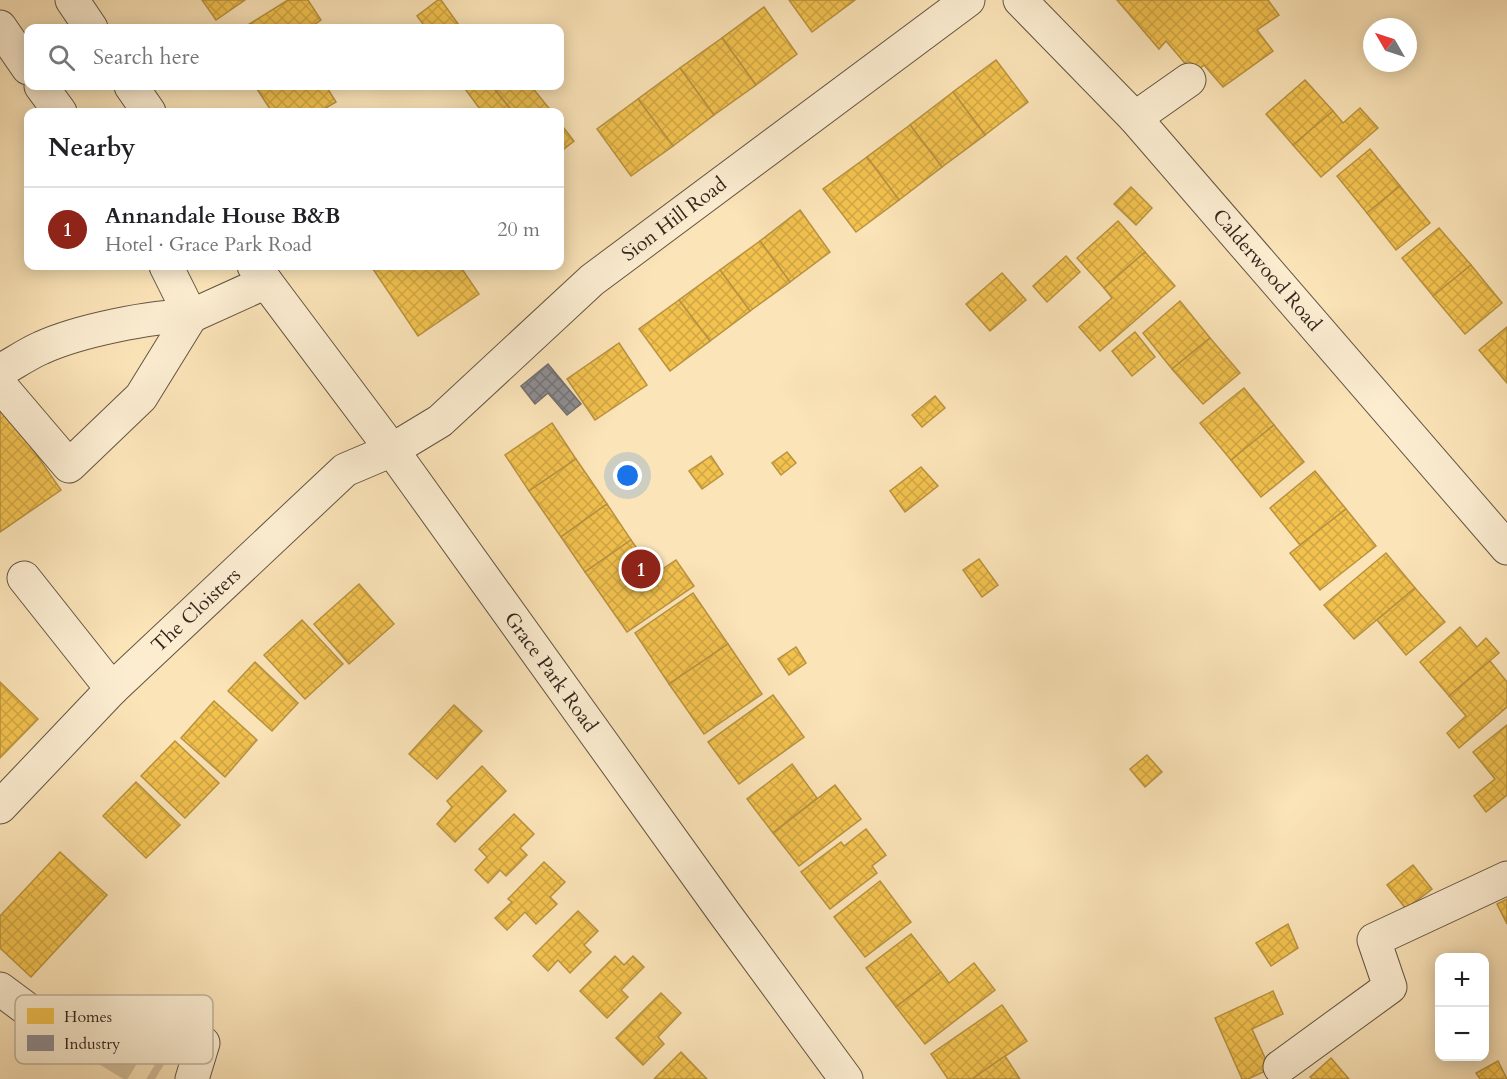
<!DOCTYPE html>
<html lang="en">
<head>
<meta charset="utf-8">
<style>
  :root { --surface:#fff; --page:#f2f2f2; --text:#202124; --muted:#757577; --line:#e0e0e0; --accent:#8f2418 }
  body { margin:0; font-family:Cardo,serif; background:var(--page); color:var(--text) }
  .controls { position:absolute; right:18px; bottom:18px; display:grid; overflow:hidden; border-radius:12px; box-shadow:0 3px 15px #0003 }
  .controls button { width:54px; height:54px; display:grid; place-items:center; padding:0; border:0; border-bottom:2px solid var(--line); background:var(--surface); color:var(--text); font:30px sans-serif }
  .compass { position:absolute; left:1363px; top:18px; width:54px; height:54px; border-radius:50%; background:var(--surface); box-shadow:0 3px 15px #0003; rotate:309deg }
  .you { position:absolute; left:628px; top:476px; width:21px; height:21px; margin:-15px; border:4px solid #fff; border-radius:50%; background:#1a73e8; box-shadow:0 0 0 9px #1a73e833 }
  .badge { display:grid; place-items:center; width:39px; height:39px; border-radius:50%; background:var(--accent); color:#fff; font-size:20px; font-weight:700 }
  .pin { position:absolute; translate:-50% -50%; border:3px solid #fff; box-shadow:0 2px 6px #0006 }
  .list { margin:0; padding:0; list-style:none }
  h2 { display:flex; justify-content:space-between; align-items:center; height:78px; margin:0; padding:0 24px; font-size:26px }
  h2 small { font-size:20px; font-weight:400; color:var(--muted) }
  .list li { display:grid; grid-template-columns:39px 1fr auto; gap:18px; align-items:center; box-sizing:border-box; height:84px; padding:0 24px; border-top:2px solid var(--line) }
  .list b { display:block; font-size:22px; white-space:nowrap }
  .list p { margin:0; font-size:20px; white-space:nowrap; color:var(--muted) }
  .list em { font-size:20px; font-style:normal; color:var(--muted) }
  .icon { flex:none; width:33px; height:33px; fill:none; stroke:currentColor; stroke-width:2; stroke-linecap:round; stroke-linejoin:round }
  .map { position:relative; flex:none; width:1507px; height:1079px; overflow:hidden }
  .search { position:absolute; background:var(--surface); box-shadow:0 3px 15px #0003; left:24px; top:24px; width:540px; height:66px; display:flex; align-items:center; gap:15px; box-sizing:border-box; padding:0 21px; border-radius:12px; color:var(--muted); font-size:22px }
  .panel { position:absolute; background:var(--surface); box-shadow:0 3px 15px #0003; left:24px; top:108px; width:540px; height:162px; border-radius:12px }
  .map>svg:first-child { display:block }
  .homes { fill:url(#homes-cross-hatch); stroke:#b8923f; stroke-width:1.5 }
  .industry { fill:url(#industry-cross-hatch); stroke:#726e6f; stroke-width:1.5 }
  .lines { fill:none; stroke-linecap:round; stroke-linejoin:round }
  .highway-tunnel { stroke:#d3be99; stroke-width:33; stroke-dasharray:33 16; stroke-linecap:butt }
  .minor-casing { stroke:#645543; stroke-width:35 }
  .minor { stroke:#fcedd1; stroke-width:33 }
  .labels { text-anchor:middle; dominant-baseline:central; stroke-width:6; stroke-linejoin:round; paint-order:stroke }
  .street-label { font-size:20px; fill:#32251c; stroke:#fcedd1 }
  .key { fill:#fcedd1; stroke:#bfb19b; stroke-width:1.5 }
  .key-label { font-size:16px; fill:#32251c }
</style>
</head>
<body>
<div class="map">
<svg width="1507" height="1079" viewBox="0 0 1507 1079">
  <defs>
    <pattern id="homes-cross-hatch" width="8" height="8" patternUnits="userSpaceOnUse" patternTransform="scale(1.5)"><rect width="8" height="8" fill="#f2c14e"/><path d="M0 0l8 8M0 8l8-8" fill="none" stroke="#d0a644"/></pattern>
    <pattern id="industry-cross-hatch" width="8" height="8" patternUnits="userSpaceOnUse" patternTransform="scale(1.5)"><rect width="8" height="8" fill="#8d8d92"/><path d="M0 0l8 8M0 8l8-8" fill="none" stroke="#747376"/></pattern>
  </defs>
  <rect width="100%" height="100%" fill="#fbe4b8"/>
  <filter id="stains"><feTurbulence type="fractalNoise" baseFrequency=".00333" numOctaves="4"/><feColorMatrix values="0 0 0 0 .2 0 0 0 0 .09 0 0 0 0 .02 0 0 0 .5 -.17"/></filter>
  <radialGradient id="worn" r=".72"><stop offset=".6" stop-color="#630" stop-opacity="0"/><stop offset="1" stop-color="#630" stop-opacity=".3"/></radialGradient>
  <g class="homes">
    <polygon points="202,0 245,0 216,20"/>
    <polygon points="288,0 308,0 321,20 309,28 243,28"/>
    <polygon points="438,0 441,0 461,28 426,28 417,16"/>
    <polygon points="789,0 855,0 812,32"/>
    <polygon points="1117,0 1268,0 1279,15 1257,30 1273,51 1223,87 1204,65 1194,74 1166,41 1159,49"/>
    <polygon points="764,7 797,54 756,85 722,38"/>
    <polygon points="722,38 756,85 714,115 680,68"/>
    <polygon points="996,60 1028,102 985,135 953,92"/>
    <polygon points="680,68 714,115 673,146 638,99"/>
    <polygon points="1305,80 1333,111 1293,145 1266,114"/>
    <polygon points="263,86 326,86 336,102 319,112 272,112 257,89"/>
    <polygon points="463,86 492,86 513,112 482,112"/>
    <polygon points="492,86 531,86 552,112 513,112"/>
    <polygon points="953,92 985,135 942,167 910,125"/>
    <polygon points="638,99 673,146 631,176 597,129"/>
    <polygon points="1360,108 1378,128 1321,177 1293,145 1333,111 1343,123"/>
    <polygon points="560,123 574,141 560,152"/>
    <polygon points="910,125 942,167 899,200 867,157"/>
    <polygon points="1370,149 1400,186 1367,213 1337,176"/>
    <polygon points="867,157 899,200 856,232 823,189"/>
    <polygon points="1400,186 1430,223 1396,250 1367,213"/>
    <polygon points="1131,187 1152,208 1136,225 1114,204"/>
    <polygon points="800,210 830,252 790,282 760,241"/>
    <polygon points="1118,221 1145,252 1104,288 1077,258"/>
    <polygon points="1439,228 1471,265 1433,296 1402,258"/>
    <polygon points="760,241 790,282 750,311 720,270"/>
    <polygon points="1145,252 1175,286 1100,351 1079,327 1112,298 1104,288"/>
    <polygon points="1066,256 1080,272 1047,302 1033,286"/>
    <polygon points="1471,265 1502,303 1465,334 1433,296"/>
    <polygon points="371,266 460,266 479,294 418,336"/>
    <polygon points="720,270 750,311 710,341 679,300"/>
    <polygon points="1002,273 1026,300 990,331 966,304"/>
    <polygon points="679,300 710,341 670,371 639,329"/>
    <polygon points="1180,301 1210,338 1172,369 1143,333"/>
    <polygon points="1507,327 1507,383 1479,350"/>
    <polygon points="1135,332 1155,357 1132,376 1112,351"/>
    <polygon points="1210,338 1240,373 1203,404 1172,369"/>
    <polygon points="619,343 647,385 595,420 567,379"/>
    <polygon points="1244,388 1274,425 1231,460 1200,423"/>
    <polygon points="0,392 29,444 61,490 0,532"/>
    <polygon points="935,396 945,408 922,427 912,415"/>
    <polygon points="552,423 576,459 529,491 505,455"/>
    <polygon points="1274,425 1304,462 1261,497 1231,460"/>
    <polygon points="787,452 796,463 781,475 772,463"/>
    <polygon points="711,456 723,474 702,489 689,471"/>
    <polygon points="576,459 607,504 561,537 529,491"/>
    <polygon points="921,467 938,486 905,512 890,491"/>
    <polygon points="1315,471 1346,509 1300,545 1270,508"/>
    <polygon points="607,504 631,540 585,572 561,537"/>
    <polygon points="1346,509 1376,546 1320,590 1290,553"/>
    <polygon points="631,540 655,574 676,560 694,586 627,632 585,572"/>
    <polygon points="1386,553 1415,588 1354,639 1324,605"/>
    <polygon points="979,559 998,585 982,597 963,570"/>
    <polygon points="359,584 394,624 349,664 314,624"/>
    <polygon points="1415,588 1445,622 1406,655 1377,620"/>
    <polygon points="693,593 728,644 669,684 635,633"/>
    <polygon points="302,620 343,664 305,699 264,655"/>
    <polygon points="1460,627 1477,647 1486,638 1499,653 1449,696 1420,662"/>
    <polygon points="728,644 762,694 704,734 669,684"/>
    <polygon points="796,647 806,663 789,675 778,659"/>
    <polygon points="1490,661 1507,682 1507,707 1459,748 1447,733 1466,716 1449,696"/>
    <polygon points="255,662 298,703 272,731 228,691"/>
    <polygon points="0,682 38,719 0,758"/>
    <polygon points="773,695 804,737 739,784 708,742"/>
    <polygon points="214,701 257,740 225,777 181,738"/>
    <polygon points="454,705 482,731 437,779 409,754"/>
    <polygon points="1507,725 1507,795 1486,812 1474,796 1495,779 1473,752"/>
    <polygon points="175,741 219,783 185,818 141,776"/>
    <polygon points="1147,755 1162,772 1145,787 1130,769"/>
    <polygon points="792,764 817,798 773,833 747,799"/>
    <polygon points="482,766 506,791 455,842 437,824 452,807 447,801"/>
    <polygon points="136,782 180,825 146,858 103,816"/>
    <polygon points="835,785 861,819 799,866 773,833"/>
    <polygon points="514,814 534,834 520,848 527,855 506,876 500,870 488,883 475,870 487,857 479,849"/>
    <polygon points="866,829 886,855 872,866 877,873 830,909 801,872 841,842 844,846"/>
    <polygon points="60,852 107,895 31,977 0,948 0,916"/>
    <polygon points="544,862 565,882 550,897 557,904 536,924 525,912 507,930 495,918 512,902 508,899"/>
    <polygon points="1413,865 1432,889 1406,909 1387,885"/>
    <polygon points="880,881 911,922 865,957 834,917"/>
    <polygon points="1507,899 1507,924 1497,904"/>
    <polygon points="578,911 598,931 584,945 591,952 570,973 558,960 548,971 533,956"/>
    <polygon points="1288,924 1298,948 1271,966 1256,943"/>
    <polygon points="911,934 941,972 896,1007 866,968"/>
    <polygon points="615,956 624,965 633,956 644,967 621,990 628,997 607,1018 580,991"/>
    <polygon points="974,963 995,990 925,1044 896,1007 941,972 949,983"/>
    <polygon points="1273,991 1283,1014 1252,1029 1270,1069 1248,1079 1242,1079 1215,1018"/>
    <polygon points="661,993 681,1013 658,1037 664,1044 643,1065 616,1038"/>
    <polygon points="1002,1005 1027,1041 972,1079 948,1079 931,1054"/>
    <polygon points="681,1052 707,1079 654,1079"/>
    <polygon points="1005,1056 1020,1079 972,1079"/>
    <polygon points="1331,1058 1349,1079 1312,1079 1310,1077"/>
    <polygon points="1498,1061 1507,1079 1480,1079 1476,1073"/>
  </g>
  <polygon class="industry" points="548,364 581,404 567,415 548,393 535,404 521,386"/>
  <g class="lines">
    <polyline class="highway-tunnel" points="65,1024 155,1079"/>
    <defs>
      <g id="minor">
        <polyline points="72,0 91,28"/>
        <polyline points="1020,0 1135,118 1507,548"/>
        <polyline points="0,27 28,68"/>
        <polyline points="41,86 60,112"/>
        <polyline points="131,86 149,112"/>
        <polyline points="1135,118 1189,80"/>
        <polyline points="166,266 191,316 266,282"/>
        <polyline points="254,266 392,450 725,914 846,1079"/>
        <path d="M0,371C13,364 27,354 41,348C78,331 151,316 191,316"/>
        <polyline points="0,385 69,466 141,397 191,316"/>
        <polyline points="24,578 112,689 345,470 392,450 440,421 592,280 968,0"/>
        <polyline points="0,807 112,689"/>
        <polyline points="0,989 31,1012 71,1034 119,1028 203,1043 192,1079"/>
        <polyline points="1280,1067 1390,987 1374,940 1507,878"/>
      </g>
    </defs>
    <use href="#minor" class="minor-casing"/>
    <use href="#minor" class="minor"/>
  </g>
  <g class="labels">
    <g class="street-label">
      <text transform="translate(674 219) rotate(-37)">Sion Hill Road</text>
      <text transform="translate(1267 270) rotate(49)">Calderwood Road</text>
      <text transform="translate(196 610) rotate(-43)">The Cloisters</text>
      <text transform="translate(551 672) rotate(54)">Grace Park Road</text>
    </g>
  </g>
  <rect x="15" y="995" width="198" height="69" rx="9" class="key"/>
  <rect x="27" y="1008" width="27" height="16" fill="#f2c14e"/>
  <rect x="27" y="1035" width="27" height="16" fill="#8d8d92"/>
  <g class="key-label">
    <text x="64" y="1022">Homes</text>
    <text x="64" y="1049">Industry</text>
  </g>
  <rect width="100%" height="100%" filter="url(#stains)"/>
  <rect width="100%" height="100%" fill="url(#worn)"/>
</svg>
<div class="controls">
<button>+</button>
<button>−</button>
</div>
<svg class="compass" viewBox="-18 -18 36 36"><path d="M0-13l5 13h-10z" fill="#e53935"/><path d="M0 13l5-13h-10z" fill="#757577"/></svg>
<div class="you"></div>
<div class="pin badge" style="left:641px;top:569px">1</div>
<div class="search"><svg class="icon" aria-label="search" viewBox="0 0 24 24"><circle cx="10" cy="10" r="6"/><path d="M15 15l6 6"/></svg>Search here</div>
<section class="panel">
<h2>Nearby<small></small></h2>
<ul class="list">
<li><span class="badge">1</span><div><b>Annandale House B&amp;B</b><p>Hotel · Grace Park Road</p></div><em>20 m</em></li>
</ul>
</section>
</div>
</body>
</html>
